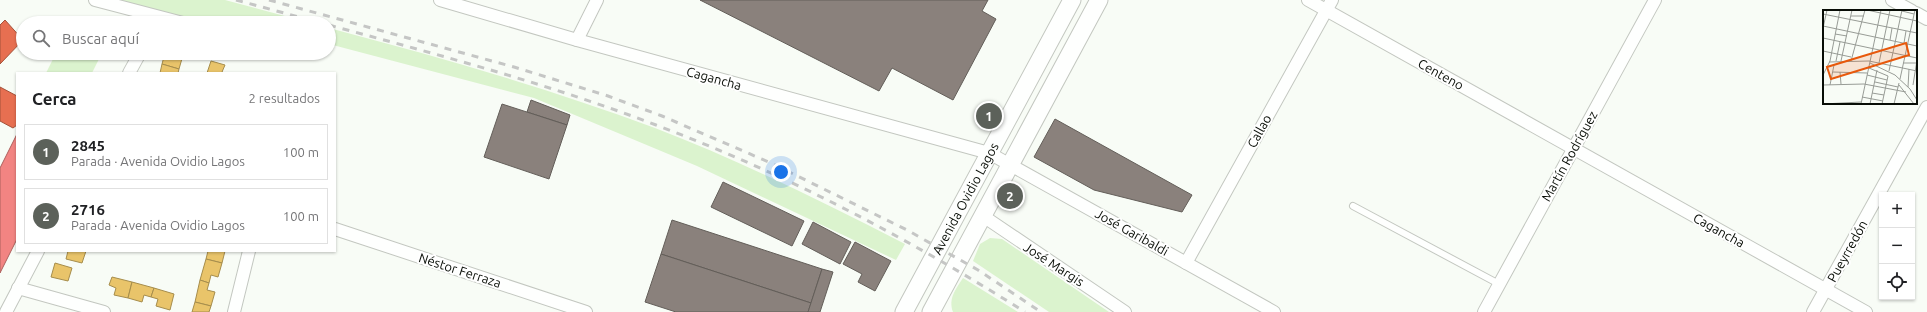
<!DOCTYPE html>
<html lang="es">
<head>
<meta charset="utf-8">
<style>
  :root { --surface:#fff; --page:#f6f6f6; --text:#202124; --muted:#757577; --line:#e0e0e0; --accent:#5c615a }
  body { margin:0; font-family:Ubuntu,sans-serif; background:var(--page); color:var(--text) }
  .controls { position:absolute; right:12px; bottom:12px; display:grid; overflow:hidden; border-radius:0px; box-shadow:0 1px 3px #0004 }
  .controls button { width:36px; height:36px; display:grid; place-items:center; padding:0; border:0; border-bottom:1px solid var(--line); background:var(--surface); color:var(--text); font:20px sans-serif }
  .you { position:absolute; left:781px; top:172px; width:14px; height:14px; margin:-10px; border:3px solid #fff; border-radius:50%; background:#1a73e8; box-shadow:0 0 0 6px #1a73e833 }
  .badge { display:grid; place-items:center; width:26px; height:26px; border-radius:50%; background:var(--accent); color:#fff; font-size:13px; font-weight:700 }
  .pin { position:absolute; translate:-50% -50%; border:2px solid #fff; box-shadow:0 1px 4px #0006 }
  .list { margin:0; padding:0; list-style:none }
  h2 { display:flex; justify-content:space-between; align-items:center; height:52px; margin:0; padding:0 16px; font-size:17px }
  h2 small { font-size:13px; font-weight:400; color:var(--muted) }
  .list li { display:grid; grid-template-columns:26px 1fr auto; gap:12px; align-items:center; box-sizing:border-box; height:56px; margin:0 8px 8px; padding:0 8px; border:1px solid var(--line); border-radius:0px }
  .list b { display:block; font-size:15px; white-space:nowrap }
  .list p { margin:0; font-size:13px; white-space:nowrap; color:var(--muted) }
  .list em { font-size:13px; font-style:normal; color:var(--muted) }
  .icon { flex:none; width:22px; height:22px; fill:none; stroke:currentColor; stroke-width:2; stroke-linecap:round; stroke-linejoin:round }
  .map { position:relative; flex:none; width:1927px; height:312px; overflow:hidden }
  .search { position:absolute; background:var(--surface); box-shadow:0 1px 3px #0004; left:16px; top:16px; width:320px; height:44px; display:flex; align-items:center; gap:10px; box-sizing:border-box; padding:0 14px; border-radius:22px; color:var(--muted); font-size:15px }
  .panel { position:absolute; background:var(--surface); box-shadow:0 1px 3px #0004; left:16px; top:72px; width:320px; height:180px; border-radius:0px }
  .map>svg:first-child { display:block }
  .green { fill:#dbf3ce }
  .homes { fill:#e9c46a; stroke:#a68d4c }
  .shops { fill:#e76f51; stroke:#a4523a }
  .health { fill:#f28482; stroke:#ac605d }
  .industry { fill:#8a817c; stroke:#635e59 }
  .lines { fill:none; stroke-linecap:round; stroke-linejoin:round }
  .service-casing { stroke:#c3c7c0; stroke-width:8 }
  .minor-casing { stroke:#c3c7c0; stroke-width:14 }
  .secondary-casing { stroke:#c3c7c0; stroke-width:19 }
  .service { stroke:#fefffe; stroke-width:6 }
  .minor { stroke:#fefffe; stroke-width:12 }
  .secondary { stroke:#fefffe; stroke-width:17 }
  .rail { stroke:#c5c6c5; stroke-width:3; stroke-dasharray:7 7; stroke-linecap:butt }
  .labels { text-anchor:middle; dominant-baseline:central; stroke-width:4; stroke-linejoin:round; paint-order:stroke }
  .street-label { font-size:13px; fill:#080d06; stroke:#fff }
  .inset-road { fill:none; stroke:#989c96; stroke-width:1 }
  .view { fill:#e8590c; fill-opacity:0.15; stroke:#e8590c; stroke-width:2 }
  .inset-edge { fill:none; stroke:#080d06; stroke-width:2 }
</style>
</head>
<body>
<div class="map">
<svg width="1927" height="312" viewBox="0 0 1927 312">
  <rect width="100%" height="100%" fill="#f8fcf6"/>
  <g class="green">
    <polygon points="119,0 225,0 311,23 205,23"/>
    <path d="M329,28C439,57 548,88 655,128C741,161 823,202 905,244L896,260L697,166L534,98L329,44Z"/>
    <polygon points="56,53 102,53 92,73 46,73"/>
    <polygon points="990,238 1002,239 1109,312 1049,312 973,261 980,244"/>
    <path d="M963,278L1018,312H953C948,298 956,289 963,278Z"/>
  </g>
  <g class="homes">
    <polygon points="165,53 183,55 179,69 162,64"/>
    <polygon points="211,61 225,65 222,72 225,73 207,73"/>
    <polygon points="162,64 179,69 178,73 160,73"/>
    <polygon points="68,251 86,251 82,263 66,259"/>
    <polygon points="208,251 225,251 222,263 206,259"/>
    <polygon points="206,259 222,263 218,277 211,275 209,283 200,280"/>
    <polygon points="55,263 72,268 68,281 51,277"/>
    <polygon points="112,277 132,282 128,298 114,295 116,288 109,285"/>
    <polygon points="200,280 209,283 207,290 215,292 211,306 195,302"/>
    <polygon points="132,282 154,288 151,297 144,295 142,302 128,298"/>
    <polygon points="154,288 174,294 170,310 156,306 158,299 151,297"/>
    <polygon points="195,302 211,306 209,312 192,312"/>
  </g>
  <g class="shops">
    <polygon points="5,20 23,40 0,64 0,25"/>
    <polygon points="0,87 17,96 17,125 13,128 0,121"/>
  </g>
  <polygon class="health" points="17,134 17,239 0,273 0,168"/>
  <g class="industry">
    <polygon points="700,0 988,0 982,11 996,19 953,100 892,68 879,91"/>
    <polygon points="531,100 570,115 567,125 527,112"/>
    <polygon points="502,104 567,125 549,179 484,157"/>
    <polygon points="1055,119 1192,195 1182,212 1094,190 1034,157"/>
    <polygon points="723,182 804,221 792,246 711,207"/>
    <polygon points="672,220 822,269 811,303 661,254"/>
    <polygon points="813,222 851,242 840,264 802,244"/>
    <polygon points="855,242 891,261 875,291 858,282 862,274 843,264"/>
    <polygon points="661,254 811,303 808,312 676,312 645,302"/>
    <polygon points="822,269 833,272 820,312 808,312"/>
  </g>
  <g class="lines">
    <defs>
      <polyline id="service" points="1353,206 1499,284"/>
      <g id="minor">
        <polyline points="95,0 183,23"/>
        <polyline points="440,0 577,40 989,153 1274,312"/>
        <polyline points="1308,0 1866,312"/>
        <polyline points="1892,0 1912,11"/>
        <polyline points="1916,13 1927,19"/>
        <polyline points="577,40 597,0"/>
        <polyline points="129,73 140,53"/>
        <polyline points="983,216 1125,312"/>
        <polyline points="335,229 586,312"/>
        <polyline points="1186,263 1332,0"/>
        <polyline points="18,288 104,312"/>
        <polyline points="6,312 38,251"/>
        <polyline points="234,312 249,251"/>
        <polyline points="1484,312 1655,0"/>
        <polyline points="1813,312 1927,107"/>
      </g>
      <g id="secondary">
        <path id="s1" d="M904,312L1072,0"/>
        <polyline points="931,312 1099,0"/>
      </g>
    </defs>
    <use href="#service" class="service-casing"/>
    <use href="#minor" class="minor-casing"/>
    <use href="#secondary" class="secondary-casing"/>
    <use href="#service" class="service"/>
    <use href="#minor" class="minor"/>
    <use href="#secondary" class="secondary"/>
    <g class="rail">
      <polyline points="236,0 321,23"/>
      <polyline points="269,0 514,67 608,96 662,116 771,163 907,230 978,270 1041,312"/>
      <path d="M329,25C439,55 549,84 656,125C786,174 908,238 1025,312"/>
    </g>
  </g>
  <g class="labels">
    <g class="street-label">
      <text transform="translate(1441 74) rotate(29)">Centeno</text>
      <text transform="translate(714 78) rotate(15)">Cagancha</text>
      <text transform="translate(1259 131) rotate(-61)">Callao</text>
      <text transform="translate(1569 156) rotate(-61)">Martín Rodríguez</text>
      <text stroke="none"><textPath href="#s1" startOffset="129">Avenida Ovidio Lagos</textPath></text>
      <text transform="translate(1719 230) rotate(29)">Cagancha</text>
      <text transform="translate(1132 232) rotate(29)">José Garibaldi</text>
      <text transform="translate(1847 251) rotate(-61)">Pueyrredón</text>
      <text transform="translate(1054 264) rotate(33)">José Margis</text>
      <text transform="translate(460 270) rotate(18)">Néstor Ferraza</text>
    </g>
  </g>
  <g transform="translate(1823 10)">
    <rect width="94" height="94" fill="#f8fcf6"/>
    <path class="inset-road" d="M44,0L94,11M79,1L91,4M0,4L94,23M28,6H41M0,16L94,36M0,18L4,0M12,24L24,26M0,28L94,48M67,30L69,18M81,33L83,21M0,41L28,47M13,51L17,32M18,51L29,0M28,51L42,0M6,52L46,51L94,61M47,53L72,65L87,79L94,90M56,53L67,0M80,53H93M46,58L65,66M66,61L79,0M10,62L44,63M17,62L18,74M0,65L7,51L17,0M44,65L64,70M77,69L92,0M52,72L75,77M0,75L41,74L83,82M7,75L11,55M76,75L91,94M90,75L94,50M85,77L86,59M49,83L61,85M39,87L60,91M0,94L38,92M38,94L58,0M47,94L54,60M59,94L65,66M71,94L76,73"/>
    <path class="view" d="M83,33L86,45L8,69L4,57Z"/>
    <rect width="94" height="94" class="inset-edge"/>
  </g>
</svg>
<div class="controls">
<button>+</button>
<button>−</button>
<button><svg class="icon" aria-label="locate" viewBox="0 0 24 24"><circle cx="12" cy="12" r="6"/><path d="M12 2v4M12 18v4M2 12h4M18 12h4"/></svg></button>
</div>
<div class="you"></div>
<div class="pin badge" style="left:989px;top:116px">1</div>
<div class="pin badge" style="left:1010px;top:196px">2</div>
<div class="search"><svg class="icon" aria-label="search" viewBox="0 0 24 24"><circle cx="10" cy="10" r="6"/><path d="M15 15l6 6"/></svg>Buscar aquí</div>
<section class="panel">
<h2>Cerca<small>2 resultados</small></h2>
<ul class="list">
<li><span class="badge">1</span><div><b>2845</b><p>Parada · Avenida Ovidio Lagos</p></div><em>100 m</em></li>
<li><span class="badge">2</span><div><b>2716</b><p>Parada · Avenida Ovidio Lagos</p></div><em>100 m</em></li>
</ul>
</section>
</div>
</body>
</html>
